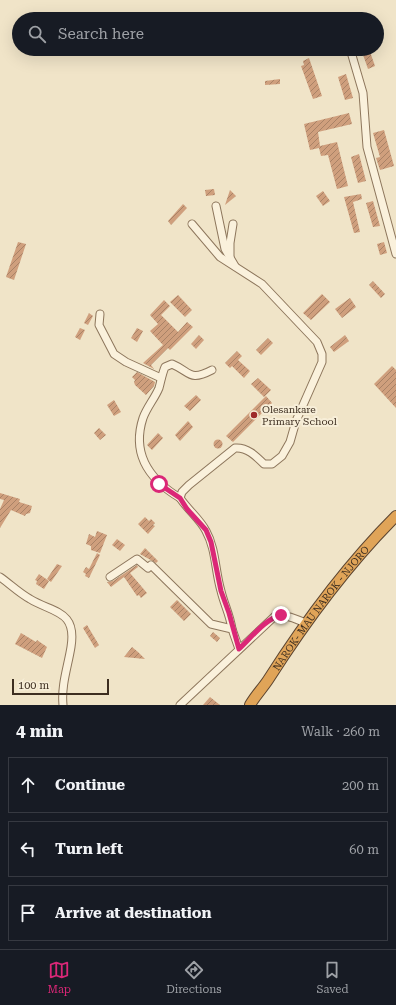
<!DOCTYPE html>
<html lang="en">
<head>
<meta charset="utf-8">
<style>
  :root { --surface:#171b24; --page:#20242c; --text:#f1f3f6; --muted:#9ea1a6; --line:#363941; --accent:#db2777 }
  body { margin:0; font-family:"Roboto Serif",serif; background:var(--page); color:var(--text) }
  .scale { position:absolute; left:12px; bottom:10px; width:97px; box-sizing:border-box; padding-left:4px; border:2px solid #3d2e20; border-top:0; font-size:11px; line-height:14px; white-space:nowrap; color:#3d2e20; -webkit-text-stroke:3px #f7eed8; paint-order:stroke }
  .stop { position:absolute; width:12px; height:12px; margin:-9px; border:3px solid #db2777; border-radius:50%; background:#fff }
  .stop.end { background:#db2777; border-color:#fff; box-shadow:0 1px 4px #0008 }
  .list { margin:0; padding:0; list-style:none }
  h2 { display:flex; justify-content:space-between; align-items:center; height:52px; margin:0; padding:0 16px; font-size:17px }
  h2 small { font-size:13px; font-weight:400; color:var(--muted) }
  .list li { display:grid; grid-template-columns:26px 1fr auto; gap:12px; align-items:center; box-sizing:border-box; height:56px; margin:0 8px 8px; padding:0 8px; border:1px solid var(--line); border-radius:0px }
  .list b { display:block; font-size:15px; white-space:nowrap }
  .list em { font-size:13px; font-style:normal; color:var(--muted) }
  .icon { flex:none; width:22px; height:22px; fill:none; stroke:currentColor; stroke-width:2; stroke-linecap:round; stroke-linejoin:round }
  .map { position:relative; flex:none; width:396px; height:705px; overflow:hidden }
  .search { position:absolute; background:var(--surface); box-shadow:0 4px 16px #0002; left:12px; right:12px; top:12px; height:44px; display:flex; align-items:center; gap:10px; box-sizing:border-box; padding:0 14px; border-radius:22px; color:var(--muted); font-size:15px }
  .sheet { height:244px; background:var(--surface) }
  nav { display:flex; justify-content:space-around; align-items:center; box-sizing:border-box; height:56px; border-top:1px solid var(--line); background:var(--surface); font-size:11px; color:var(--muted) }
  nav a { display:grid; justify-items:center; gap:2px }
  nav .on { color:var(--accent) }
  .map>svg:first-child { display:block }
  .building { fill:url(#building-hatch) }
  .lines { fill:none; stroke-linecap:round; stroke-linejoin:round }
  .minor-casing { stroke:#8d765c; stroke-width:9 }
  .highway-casing { stroke:#5b4430; stroke-width:12 }
  .minor { stroke:#faf1dc; stroke-width:7 }
  .highway { stroke:#e0a458; stroke-width:10 }
  .route { stroke:#db2777; stroke-width:5 }
  .poi-dot { fill:#9e2a2b; stroke:#f7eed8; stroke-width:1.5 }
  .labels { text-anchor:middle; dominant-baseline:central; stroke-width:4; stroke-linejoin:round; paint-order:stroke }
  .poi-label { font-size:10px; fill:#3d2e20; stroke:#f7eed8; text-anchor:start }
  .street-label { font-size:10px; fill:#3d2e20; stroke:#f7eed8 }
</style>
</head>
<body>
<div class="map">
<svg width="396" height="705" viewBox="0 0 396 705">
  <defs>
    <pattern id="building-hatch" width="6" height="6" patternUnits="userSpaceOnUse"><rect width="6" height="6" fill="#cf9f7d"/><path d="M-1 1l2-2M0 6l6-6M5 7l2-2" fill="none" stroke="#a98266"/></pattern>
  </defs>
  <rect width="100%" height="100%" fill="#f0e4c8"/>
  <g class="building">
    <polygon points="361,49 369,49 375,66 368,69"/>
    <polygon points="309,58 322,96 313,99 301,66 304,65 303,61"/>
    <polygon points="346,74 353,98 345,100 338,77"/>
    <polygon points="280,79 280,84 265,85 265,81"/>
    <polygon points="349,113 352,124 318,132 320,146 337,142 348,186 337,189 328,155 321,156 319,148 310,150 304,124"/>
    <polygon points="384,130 394,166 380,170 376,158 380,157 373,133"/>
    <polygon points="359,154 366,181 358,183 351,157"/>
    <polygon points="214,189 215,195 206,196 205,190"/>
    <polygon points="230,190 236,196 225,205"/>
    <polygon points="323,191 330,201 323,206 316,196"/>
    <polygon points="361,194 362,199 353,202 360,232 354,233 344,197"/>
    <polygon points="373,201 380,226 373,227 366,203"/>
    <polygon points="183,204 187,208 171,225 168,221"/>
    <polygon points="18,242 26,244 14,280 6,277"/>
    <polygon points="384,242 387,253 380,255 377,244"/>
    <polygon points="373,281 385,294 381,298 369,285"/>
    <polygon points="322,294 330,302 311,320 303,313"/>
    <polygon points="178,295 192,310 185,317 170,302"/>
    <polygon points="350,298 356,307 342,318 335,309"/>
    <polygon points="164,300 170,306 161,315 178,332 187,322 193,327 170,350 168,348 151,365 154,369 143,363 163,345 150,331 158,324 150,315"/>
    <polygon points="89,313 93,316 88,325 84,323"/>
    <polygon points="80,328 85,330 80,340 75,337"/>
    <polygon points="137,328 143,331 137,342 131,338"/>
    <polygon points="199,335 204,340 196,349 191,344"/>
    <polygon points="345,335 349,341 334,352 330,347"/>
    <polygon points="268,338 273,343 261,355 256,350"/>
    <polygon points="237,351 242,356 238,360 250,371 244,378 232,366 230,368 225,363"/>
    <polygon points="392,366 396,370 396,408 374,384"/>
    <polygon points="137,372 155,382 154,386 146,395 135,385 134,382 135,380 132,377"/>
    <polygon points="258,378 271,390 264,397 251,384"/>
    <polygon points="196,395 201,400 190,411 184,406"/>
    <polygon points="266,396 272,403 233,442 226,436"/>
    <polygon points="114,400 121,412 114,416 107,405"/>
    <polygon points="188,421 193,427 180,441 175,435"/>
    <polygon points="99,428 106,435 100,440 94,433"/>
    <polygon points="158,433 163,438 152,450 147,445"/>
    <circle cx="218" cy="444" r="4.5"/>
    <polygon points="0,493 20,499 19,502 32,506 30,513 26,514 25,516 11,510 0,528 0,509 4,500 0,499"/>
    <polygon points="145,517 149,521 151,519 155,523 153,525 155,526 148,534 138,524"/>
    <polygon points="97,531 107,535 100,553 91,550 91,546 86,544 89,534 95,537"/>
    <polygon points="117,539 125,545 120,551 112,545"/>
    <polygon points="145,548 158,561 156,563 140,554"/>
    <polygon points="97,553 100,555 89,578 85,576 86,574 83,572 86,567 89,569"/>
    <polygon points="57,564 62,566 51,582 47,579"/>
    <polygon points="137,565 138,567 130,573 147,593 141,598 139,595 137,596 124,577 111,587 107,582 113,581"/>
    <polygon points="39,574 49,581 44,589 36,584 37,581 35,580"/>
    <polygon points="177,600 191,614 184,621 170,607"/>
    <polygon points="87,625 99,645 95,648 83,628"/>
    <polygon points="213,632 220,638 217,642 210,636"/>
    <polygon points="21,633 36,642 37,640 47,647 42,658 15,644"/>
    <polygon points="132,647 138,652 145,659 124,657"/>
    <polygon points="210,697 220,705 203,705"/>
  </g>
  <g class="lines">
    <defs>
      <g id="minor">
        <polyline points="351,52 363,93 367,147 396,254"/>
        <polyline points="216,206 225,249 235,266"/>
        <path d="M192,224L220,257L262,284L317,342L322,354V362L296,421L290,442L282,456L272,464H264C256,456 247,447 235,448L189,485L182,492L180,498C188,510 200,519 206,531C216,549 215,571 221,591C224,604 230,615 232,629"/>
        <polyline points="230,256 230,243 233,224"/>
        <polyline points="100,314 99,325 114,354 126,362 161,378"/>
        <path d="M180,498C150,480 131,455 143,418C147,407 155,398 159,388C161,381 162,374 165,367L172,364C191,372 189,382 212,370"/>
        <path d="M0,577C10,584 19,593 30,599C53,613 77,610 71,647C68,666 61,685 63,705"/>
        <polyline points="110,577 137,559 148,568 151,565 211,624 232,629 239,649"/>
        <path d="M180,705L275,616C285,614 296,619 305,623"/>
      </g>
      <g id="highway">
        <path id="s1" d="M250,705C255,696 262,689 268,680C305,622 347,565 396,516"/>
      </g>
    </defs>
    <use href="#minor" class="minor-casing"/>
    <use href="#highway" class="highway-casing"/>
    <use href="#minor" class="minor"/>
    <use href="#highway" class="highway"/>
  </g>
  <g class="lines">
    <path class="route" d="M159,484L180,498L187,509L206,530L211,542L221,591L229,613L239,649C251,638 265,619 281,615"/>
  </g>
  <circle class="poi-dot" cx="254" cy="415" r="4"/>
  <g class="labels">
    <g class="poi-label">
      <text x="262" y="409">Olesankare<tspan x="262" dy="12">Primary School</tspan></text>
    </g>
    <g class="street-label">
      <text stroke="none"><textPath href="#s1" startOffset="120">NAROK- MAU NAROK - NJORO</textPath></text>
    </g>
  </g>
</svg>
<div class="scale">100 m</div>
<div class="stop" style="left:159px;top:484px"></div>
<div class="stop end" style="left:281px;top:615px"></div>
<div class="search"><svg class="icon" aria-label="search" viewBox="0 0 24 24"><circle cx="10" cy="10" r="6"/><path d="M15 15l6 6"/></svg>Search here</div>
</div>
<section class="sheet">
<h2>4 min<small>Walk · 260 m</small></h2>
<ul class="list">
<li><svg class="icon" aria-label="ahead" viewBox="0 0 24 24"><path d="M12 20V5M6 11l6-6 6 6"/></svg><div><b>Continue</b></div><em>200 m</em></li>
<li><svg class="icon" aria-label="left" viewBox="0 0 24 24"><path d="M17 20v-9H6M10 6l-5 5 5 5"/></svg><div><b>Turn left</b></div><em>60 m</em></li>
<li><svg class="icon" aria-label="arrive" viewBox="0 0 24 24"><path d="M6 21V4h12l-3 4 3 4H6"/></svg><div><b>Arrive at destination</b></div></li>
</ul>
</section>
<nav>
<a class="on"><svg class="icon" aria-label="map" viewBox="0 0 24 24"><path d="M3 6l6-2 6 2 6-2v14l-6 2-6-2-6 2zM9 4v14M15 6v14"/></svg>Map</a>
<a><svg class="icon" aria-label="directions" viewBox="0 0 24 24"><path d="M12 3l9 9-9 9-9-9zM9 14v-3h6M13 9l2 2-2 2"/></svg>Directions</a>
<a><svg class="icon" aria-label="saved" viewBox="0 0 24 24"><path d="M7 4h10v16l-5-4-5 4z"/></svg>Saved</a>
</nav>
</body>
</html>
